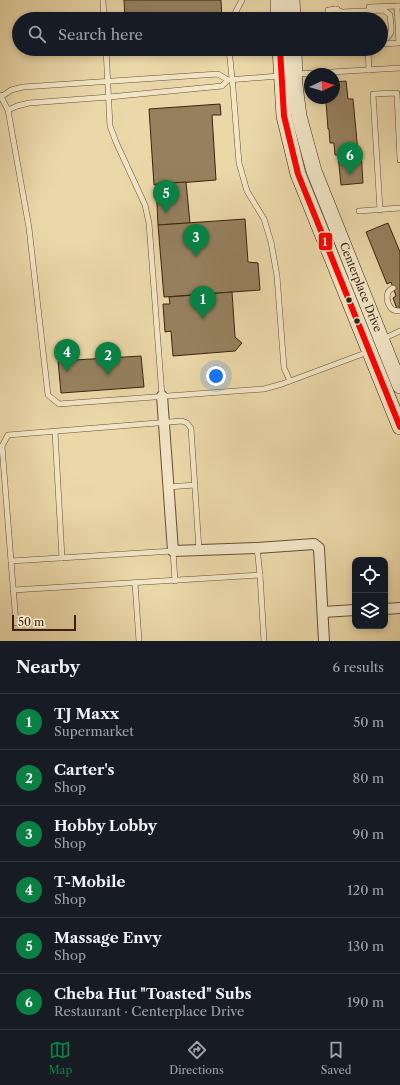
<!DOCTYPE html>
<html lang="en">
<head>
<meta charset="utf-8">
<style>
  :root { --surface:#171b24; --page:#20242c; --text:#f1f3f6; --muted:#9ea1a6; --line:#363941; --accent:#0b8043 }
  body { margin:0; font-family:"Libre Caslon Text",serif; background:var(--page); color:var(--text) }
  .controls { position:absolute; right:12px; bottom:12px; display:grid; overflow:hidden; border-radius:8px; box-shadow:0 2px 6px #0003 }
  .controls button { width:36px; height:36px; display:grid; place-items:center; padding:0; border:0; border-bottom:1px solid var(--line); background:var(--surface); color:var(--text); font:20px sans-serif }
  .compass { position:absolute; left:304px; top:68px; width:36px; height:36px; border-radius:50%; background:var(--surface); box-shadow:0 2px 6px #0003; rotate:86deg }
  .scale { position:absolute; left:12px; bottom:10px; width:64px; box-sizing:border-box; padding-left:4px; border:2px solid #39220e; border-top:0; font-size:11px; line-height:14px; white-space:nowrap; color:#39220e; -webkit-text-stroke:3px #f2e6c7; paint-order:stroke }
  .you { position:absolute; left:216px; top:376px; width:14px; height:14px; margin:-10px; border:3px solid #fff; border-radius:50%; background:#1a73e8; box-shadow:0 0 0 6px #1a73e833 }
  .badge { display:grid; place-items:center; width:26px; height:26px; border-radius:50%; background:var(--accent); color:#fff; font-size:13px; font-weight:700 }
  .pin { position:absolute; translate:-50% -33px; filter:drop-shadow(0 1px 2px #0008) }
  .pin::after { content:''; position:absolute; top:21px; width:14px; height:12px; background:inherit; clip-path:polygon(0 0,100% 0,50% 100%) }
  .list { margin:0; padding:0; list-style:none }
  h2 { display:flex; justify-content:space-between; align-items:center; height:52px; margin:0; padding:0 16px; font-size:17px }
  h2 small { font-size:13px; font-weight:400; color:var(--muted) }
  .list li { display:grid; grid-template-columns:26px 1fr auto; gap:12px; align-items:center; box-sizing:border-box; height:56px; padding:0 16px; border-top:1px solid var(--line) }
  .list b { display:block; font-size:15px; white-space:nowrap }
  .list p { margin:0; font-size:13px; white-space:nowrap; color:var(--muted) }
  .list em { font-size:13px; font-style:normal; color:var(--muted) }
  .icon { flex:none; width:22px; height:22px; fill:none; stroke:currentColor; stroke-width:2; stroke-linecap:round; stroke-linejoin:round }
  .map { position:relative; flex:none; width:400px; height:641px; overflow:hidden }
  .search { position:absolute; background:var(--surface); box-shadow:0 2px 6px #0003; left:12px; right:12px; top:12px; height:44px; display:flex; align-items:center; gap:10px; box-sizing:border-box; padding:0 14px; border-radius:22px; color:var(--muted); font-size:15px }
  .sheet { height:388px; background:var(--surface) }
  nav { display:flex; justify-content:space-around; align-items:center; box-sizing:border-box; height:56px; border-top:1px solid var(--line); background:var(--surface); font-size:11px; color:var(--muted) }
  nav a { display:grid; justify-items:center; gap:2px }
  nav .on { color:var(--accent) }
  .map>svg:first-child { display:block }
  .building { fill:#96815f; stroke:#39220e }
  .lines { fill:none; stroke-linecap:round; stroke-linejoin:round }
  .lane-casing { stroke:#665035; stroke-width:6 }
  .street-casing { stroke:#665035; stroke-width:12 }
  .secondary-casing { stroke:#39220e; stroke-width:16 }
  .lane { stroke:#f2e6c7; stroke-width:5 }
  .street { stroke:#f2e6c7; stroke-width:10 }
  .secondary { stroke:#f2e6c7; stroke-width:15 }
  .bus-1-casing { stroke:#f2e6c7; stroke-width:9 }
  .bus-1 { stroke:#f00; stroke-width:6 }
  .bus-dot { fill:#39220e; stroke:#f2e6c7; stroke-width:1.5 }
  .labels { text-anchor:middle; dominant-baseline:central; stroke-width:3.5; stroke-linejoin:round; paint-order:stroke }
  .street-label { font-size:11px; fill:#39220e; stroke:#f2e6c7 }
  .line-badge { stroke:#f2e6c7; stroke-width:1.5 }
  .badge-label { font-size:11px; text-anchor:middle; font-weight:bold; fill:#fff }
</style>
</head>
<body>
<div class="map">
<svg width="400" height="641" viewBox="0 0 400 641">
  <rect width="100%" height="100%" fill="#ebd8a9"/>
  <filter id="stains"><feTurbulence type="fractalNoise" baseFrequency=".005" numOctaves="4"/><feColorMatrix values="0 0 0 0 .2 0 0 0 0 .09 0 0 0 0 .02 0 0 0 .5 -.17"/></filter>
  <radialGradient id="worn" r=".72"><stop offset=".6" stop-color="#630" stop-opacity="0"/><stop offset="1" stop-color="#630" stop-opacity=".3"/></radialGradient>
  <g class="building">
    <polygon points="124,0 221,0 222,19 125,19"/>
    <polygon points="366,13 366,19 333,19 333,17 334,17 334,15"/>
    <polygon points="346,81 348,99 353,99 358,152 361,152 363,183 341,185 338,155 335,155 334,143 330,143 329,129 328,129 326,101 324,101 324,98 334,98 334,82"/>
    <polygon points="220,104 221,115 212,115 216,180 154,185 149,109"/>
    <polygon points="186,182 190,223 158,225 156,184"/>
    <polygon points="245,219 248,262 258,263 260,290 164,297 158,225"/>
    <polygon points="388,223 400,252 400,308 397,309 393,298 396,296 391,282 387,284 366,232"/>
    <polygon points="232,292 235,337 242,343 235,351 173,356 171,331 165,332 163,304 170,304 169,297"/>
    <polygon points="141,356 144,387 61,393 58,361"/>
  </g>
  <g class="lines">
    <defs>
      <g id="lane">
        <polyline points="103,0 104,19"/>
        <polyline points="369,7 400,6"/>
        <path d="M335,9L342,12L384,10L390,15C391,29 395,34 381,42"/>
        <polyline points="232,19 242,0"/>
        <polyline points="328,19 328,10 337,9"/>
        <polyline points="381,44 399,43 397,6"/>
        <polyline points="106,49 110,126 116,142 145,205 149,223 162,396"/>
        <polyline points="229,49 233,88 239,163 247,191 264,219 271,242 277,276 284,368 290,381"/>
        <polyline points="368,49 369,70"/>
        <polyline points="297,74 400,68"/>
        <polyline points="0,95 8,110 29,228 48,395 59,404 264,389 282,384 368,352"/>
        <polyline points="1,97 11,90 23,87 218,74 228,80 279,76"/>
        <polyline points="8,110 17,106 29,103 109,97 222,86 228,80"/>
        <polyline points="380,210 373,94 397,93 400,160"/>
        <polyline points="359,211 400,208"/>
        <path d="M393,288C385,291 386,302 391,308C393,311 397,311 400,311"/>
        <polyline points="383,339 400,331"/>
        <polyline points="55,432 62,558"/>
        <polyline points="168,487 195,485"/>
        <polyline points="257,548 260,575"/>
        <polyline points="11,561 16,623"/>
        <polyline points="175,581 173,551 11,561 2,446 8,435 182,421 187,423 191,428 199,550"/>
        <polyline points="135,583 139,641"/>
        <polyline points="13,590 260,575 264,641"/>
      </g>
      <g id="street">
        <polyline points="162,396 173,551 257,548 314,544 319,548 324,641"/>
        <polyline points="385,609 400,608"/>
        <polyline points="323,612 355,610"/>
      </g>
      <g id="secondary">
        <polyline points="278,0 278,19"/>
        <polyline points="292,0 293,19"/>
        <polyline points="280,49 284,116 298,174 400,427"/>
        <polyline points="294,49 295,85 299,116 314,171 400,386"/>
      </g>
    </defs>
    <use href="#lane" class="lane-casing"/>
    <use href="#street" class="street-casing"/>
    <use href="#secondary" class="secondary-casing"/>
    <use href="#lane" class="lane"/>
    <use href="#street" class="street"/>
    <use href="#secondary" class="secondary"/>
    <defs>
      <polyline id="bus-1" points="280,49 284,116 298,174 400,427"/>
    </defs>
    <use href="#bus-1" class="bus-1-casing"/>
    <use href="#bus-1" class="bus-1"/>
  </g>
  <g class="bus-dot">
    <circle cx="349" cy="300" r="3.5"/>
    <circle cx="357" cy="321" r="3.5"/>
  </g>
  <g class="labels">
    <g class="street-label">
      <text transform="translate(361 287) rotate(68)">Centerplace Drive</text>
    </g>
  </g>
  <rect class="line-badge" x="318" y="232" width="15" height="19" rx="4" fill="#f00"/>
  <g class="badge-label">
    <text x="325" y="246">1</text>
  </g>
  <rect width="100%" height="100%" filter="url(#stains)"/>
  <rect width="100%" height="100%" fill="url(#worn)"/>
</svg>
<div class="controls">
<button><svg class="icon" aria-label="locate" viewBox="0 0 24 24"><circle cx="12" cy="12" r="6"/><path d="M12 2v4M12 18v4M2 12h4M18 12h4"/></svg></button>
<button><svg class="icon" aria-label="layers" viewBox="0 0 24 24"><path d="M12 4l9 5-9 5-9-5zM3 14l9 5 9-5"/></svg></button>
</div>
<svg class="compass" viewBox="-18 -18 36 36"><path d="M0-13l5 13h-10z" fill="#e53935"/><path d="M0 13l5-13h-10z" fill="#9ea1a6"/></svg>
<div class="scale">50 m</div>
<div class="you"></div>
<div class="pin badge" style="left:203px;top:319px">1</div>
<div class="pin badge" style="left:108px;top:375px">2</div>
<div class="pin badge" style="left:196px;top:257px">3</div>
<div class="pin badge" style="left:67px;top:372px">4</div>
<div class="pin badge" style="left:166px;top:213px">5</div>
<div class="pin badge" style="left:350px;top:175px">6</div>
<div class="search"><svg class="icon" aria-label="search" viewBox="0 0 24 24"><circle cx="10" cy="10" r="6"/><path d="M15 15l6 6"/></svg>Search here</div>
</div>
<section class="sheet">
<h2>Nearby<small>6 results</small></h2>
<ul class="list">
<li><span class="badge">1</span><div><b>TJ Maxx</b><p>Supermarket</p></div><em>50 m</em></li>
<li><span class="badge">2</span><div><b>Carter's</b><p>Shop</p></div><em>80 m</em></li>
<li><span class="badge">3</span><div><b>Hobby Lobby</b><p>Shop</p></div><em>90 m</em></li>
<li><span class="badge">4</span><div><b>T-Mobile</b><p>Shop</p></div><em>120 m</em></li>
<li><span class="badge">5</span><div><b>Massage Envy</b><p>Shop</p></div><em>130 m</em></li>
<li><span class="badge">6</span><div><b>Cheba Hut &quot;Toasted&quot; Subs</b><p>Restaurant · Centerplace Drive</p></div><em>190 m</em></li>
</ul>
</section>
<nav>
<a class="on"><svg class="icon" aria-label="map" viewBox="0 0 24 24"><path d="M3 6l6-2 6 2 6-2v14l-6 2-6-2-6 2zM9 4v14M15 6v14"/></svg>Map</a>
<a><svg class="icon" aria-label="directions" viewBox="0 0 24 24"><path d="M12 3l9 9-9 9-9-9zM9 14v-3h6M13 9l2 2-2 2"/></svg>Directions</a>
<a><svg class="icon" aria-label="saved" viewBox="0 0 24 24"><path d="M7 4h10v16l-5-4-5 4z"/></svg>Saved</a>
</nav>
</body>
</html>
